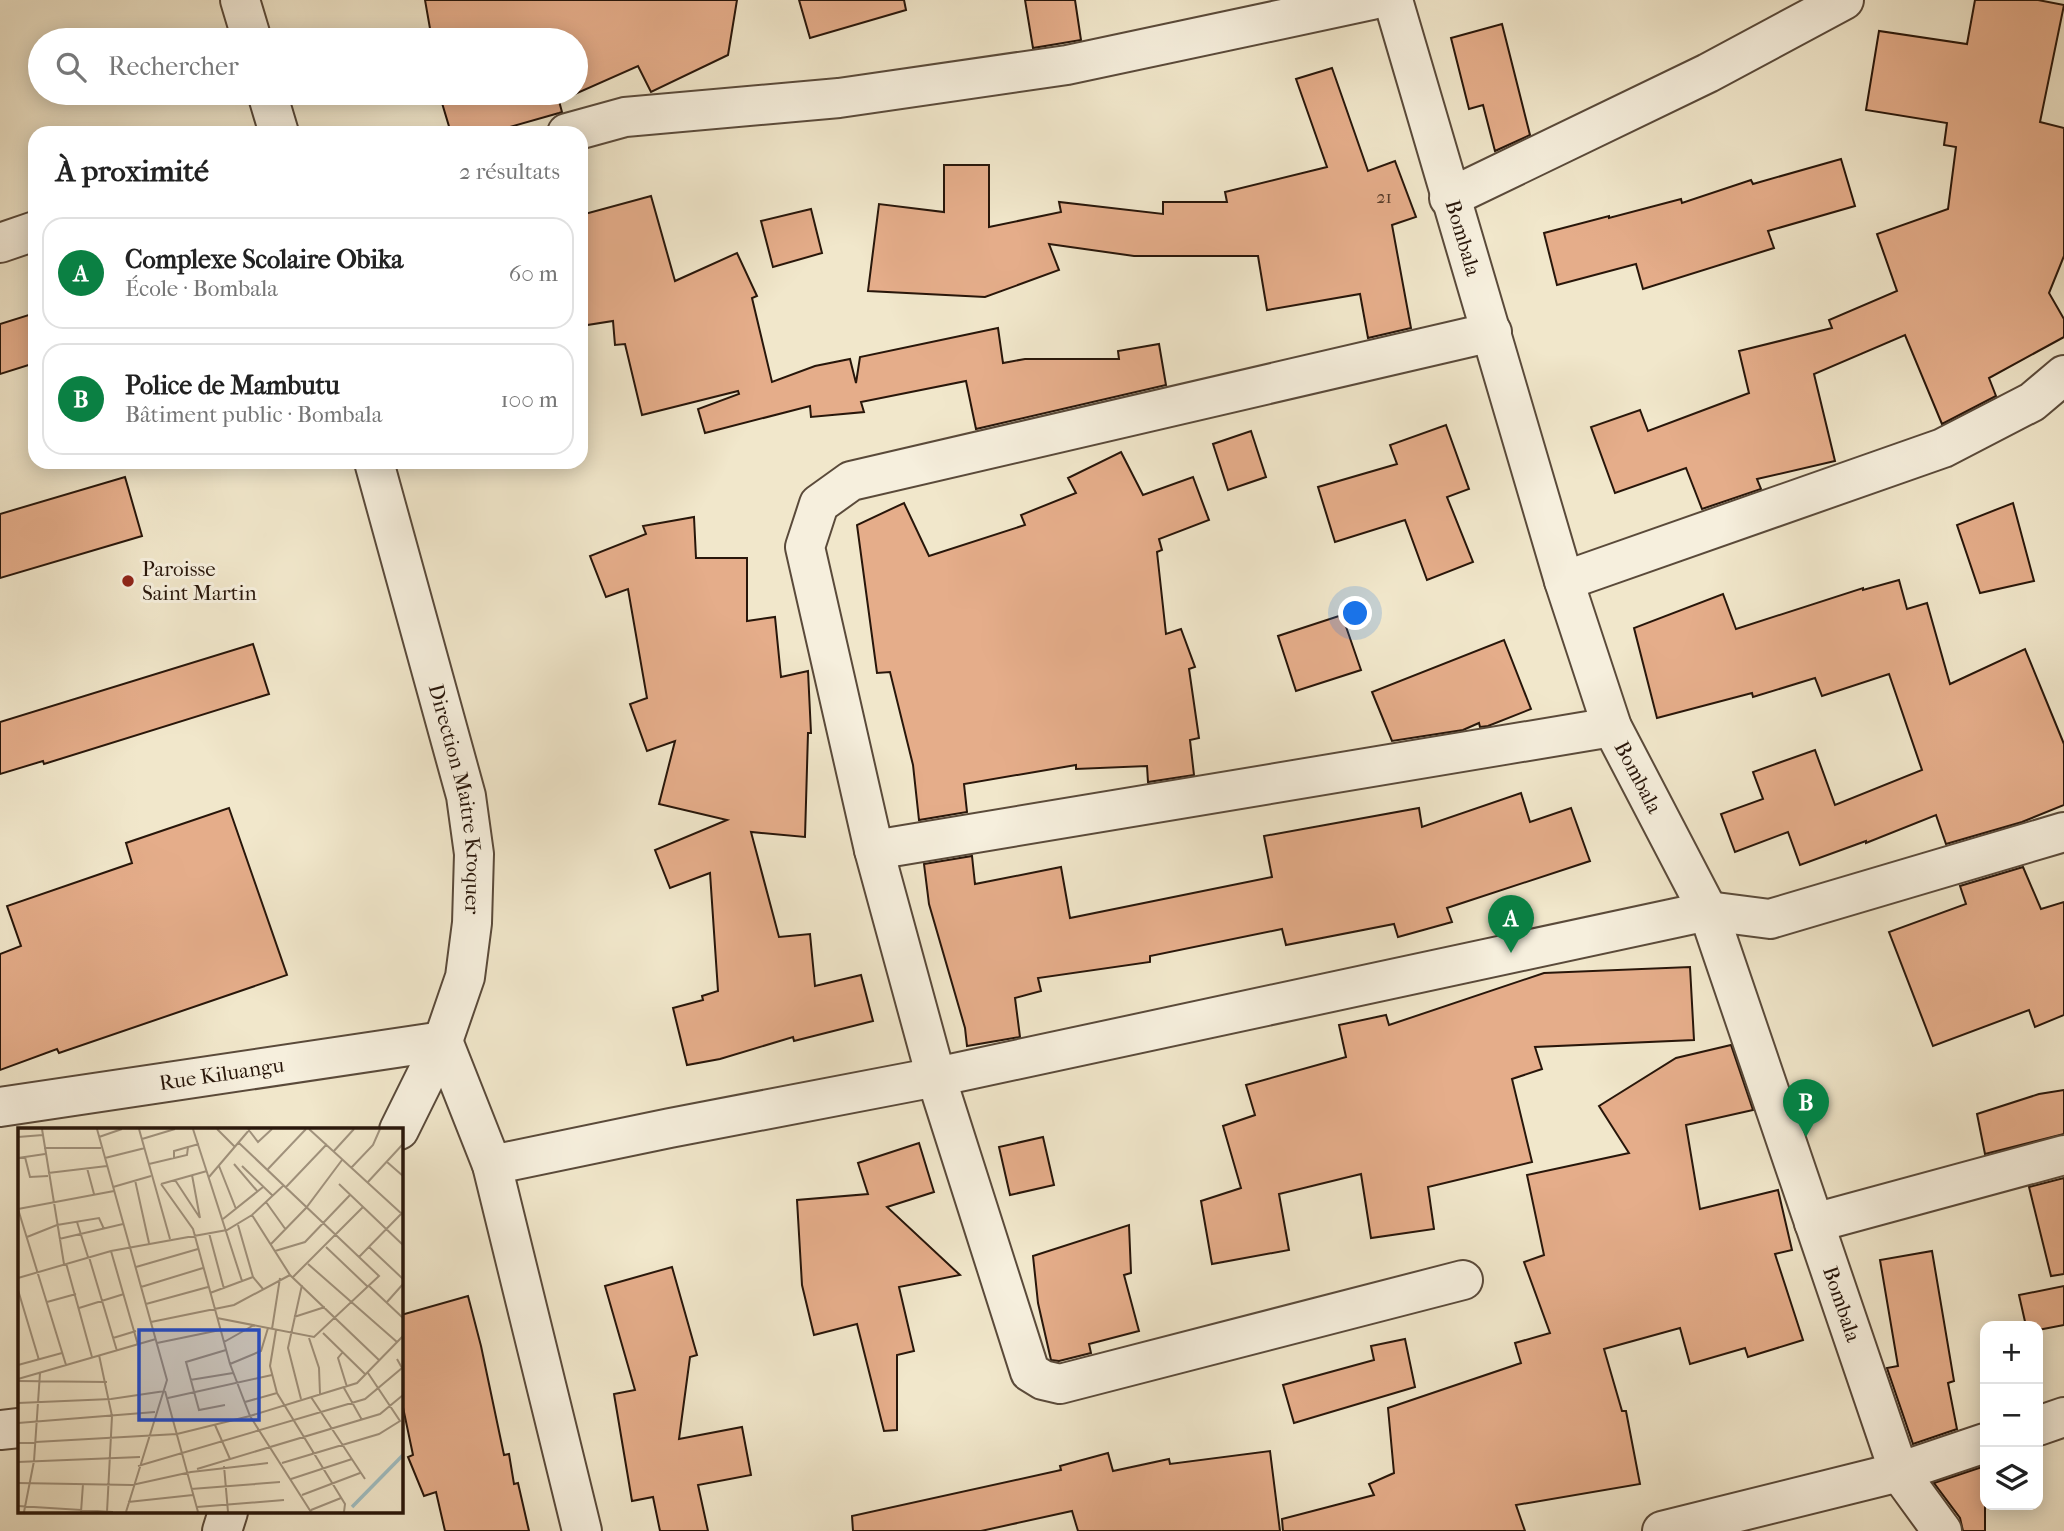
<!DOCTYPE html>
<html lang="fr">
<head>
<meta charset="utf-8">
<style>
  :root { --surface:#fff; --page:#f6f6f6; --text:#222; --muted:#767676; --line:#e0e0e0; --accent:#0b8043 }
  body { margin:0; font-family:"IM FELL French Canon",serif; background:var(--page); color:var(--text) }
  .controls { position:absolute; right:21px; bottom:21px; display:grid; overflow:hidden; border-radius:14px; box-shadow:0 4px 18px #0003 }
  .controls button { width:63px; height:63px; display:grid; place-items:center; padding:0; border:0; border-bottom:2px solid var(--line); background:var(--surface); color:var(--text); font:35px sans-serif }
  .you { position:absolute; left:1356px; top:614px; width:24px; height:24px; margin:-18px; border:5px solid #fff; border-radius:50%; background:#1a73e8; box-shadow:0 0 0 10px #1a73e833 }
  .badge { display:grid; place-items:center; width:46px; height:46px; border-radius:50%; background:var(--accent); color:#fff; font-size:23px; font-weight:700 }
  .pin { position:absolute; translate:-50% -58px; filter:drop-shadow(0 2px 4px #0008) }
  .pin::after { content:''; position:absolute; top:37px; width:24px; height:21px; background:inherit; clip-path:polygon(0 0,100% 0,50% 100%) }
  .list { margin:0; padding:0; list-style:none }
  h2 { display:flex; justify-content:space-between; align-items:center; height:91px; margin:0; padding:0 28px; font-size:30px }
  h2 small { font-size:23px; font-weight:400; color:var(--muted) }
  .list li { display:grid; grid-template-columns:46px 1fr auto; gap:21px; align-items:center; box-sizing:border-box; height:112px; margin:0 14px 14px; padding:0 14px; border:2px solid var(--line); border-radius:21px }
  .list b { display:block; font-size:26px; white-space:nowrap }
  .list p { margin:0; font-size:23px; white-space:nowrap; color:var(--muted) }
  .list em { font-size:23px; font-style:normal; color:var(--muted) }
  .icon { flex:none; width:38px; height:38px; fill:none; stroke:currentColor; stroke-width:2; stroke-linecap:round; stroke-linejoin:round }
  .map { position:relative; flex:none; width:2064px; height:1531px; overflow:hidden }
  .search { position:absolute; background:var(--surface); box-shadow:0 4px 18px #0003; left:28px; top:28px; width:560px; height:77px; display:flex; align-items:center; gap:18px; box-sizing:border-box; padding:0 24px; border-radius:38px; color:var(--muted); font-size:26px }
  .panel { position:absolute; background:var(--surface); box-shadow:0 4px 18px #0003; left:28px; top:126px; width:560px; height:343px; border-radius:21px }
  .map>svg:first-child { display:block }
  .building { fill:#e5ad8a; stroke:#28160a; stroke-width:2 }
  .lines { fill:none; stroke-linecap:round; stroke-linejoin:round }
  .street-casing { stroke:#5a4a3a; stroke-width:42 }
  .street { stroke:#f6efdd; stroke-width:38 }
  .poi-dot { fill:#8f2418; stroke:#f6efdd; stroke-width:2.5 }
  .labels { text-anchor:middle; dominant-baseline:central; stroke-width:6; stroke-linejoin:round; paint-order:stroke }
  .number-label { font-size:18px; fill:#573c2a }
  .street-label { font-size:21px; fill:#28160a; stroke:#f6efdd }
  .poi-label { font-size:21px; fill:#28160a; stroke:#f6efdd; text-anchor:start }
  .inset-river { fill:none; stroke:#9fbdc1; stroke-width:3.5 }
  .inset-road { fill:none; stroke:#a1937e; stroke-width:2 }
  .view { fill:#1d4ed8; fill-opacity:0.15; stroke:#1d4ed8; stroke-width:3.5 }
  .inset-edge { fill:none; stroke:#28160a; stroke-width:3.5 }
</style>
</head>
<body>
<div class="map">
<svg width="2064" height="1531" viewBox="0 0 2064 1531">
  <rect width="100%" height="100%" fill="#f1e7cb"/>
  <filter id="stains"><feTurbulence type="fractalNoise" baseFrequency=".00286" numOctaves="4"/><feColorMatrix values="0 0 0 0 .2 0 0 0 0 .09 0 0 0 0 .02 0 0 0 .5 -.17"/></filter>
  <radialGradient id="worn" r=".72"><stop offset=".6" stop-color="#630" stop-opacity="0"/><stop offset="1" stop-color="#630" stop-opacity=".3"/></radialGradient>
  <g class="building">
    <polygon points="425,0 737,0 728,55 651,92 638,66 559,101 562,112 559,113 489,133 451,133 439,93 576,93 576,40 432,40"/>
    <polygon points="799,0 904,0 906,10 810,38"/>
    <polygon points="1025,0 1075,0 1081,40 1033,48"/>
    <polygon points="1975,0 2038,0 2064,5 2040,122 2064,128 2064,256 2049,293 2064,319 2064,337 1989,378 1996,396 1942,424 1905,335 1814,374 1835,461 1757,479 1761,489 1702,509 1686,468 1615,493 1591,427 1640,410 1648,431 1749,393 1739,351 1832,328 1829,320 1897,291 1877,234 1948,209 1956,147 1944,145 1947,123 1866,110 1879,31 1967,44"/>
    <polygon points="1502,24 1530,135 1495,151 1483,105 1469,109 1451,38"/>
    <polygon points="1332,68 1368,171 1395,161 1416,217 1392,225 1411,328 1368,338 1360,294 1267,310 1258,256 1134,256 1049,244 1059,270 985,297 868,291 879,204 944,212 944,165 989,165 989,227 1061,212 1059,202 1163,214 1163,202 1227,202 1225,192 1327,167 1296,79"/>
    <polygon points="1841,159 1855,206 1768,231 1774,248 1643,289 1636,264 1557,285 1544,233 1609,216 1609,218 1681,199 1682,203 1751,180 1753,184"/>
    <polygon points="651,196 675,281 737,253 757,296 752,298 772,382 815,366 850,359 856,383 860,357 998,328 1003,363 1025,359 1119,359 1118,351 1159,344 1166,385 976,429 966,381 861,402 864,412 811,417 810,406 705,433 698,409 739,394 738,391 642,415 625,344 615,345 613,321 581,326 581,215"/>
    <polygon points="811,209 822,253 773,267 761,221"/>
    <polygon points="35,313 35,363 0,374 0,324"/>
    <polygon points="1446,425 1469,489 1447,497 1473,562 1427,580 1405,520 1335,542 1318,487 1397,464 1390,445"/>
    <polygon points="1251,431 1266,477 1228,490 1213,444"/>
    <polygon points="1121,452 1143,495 1193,477 1209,520 1159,539 1162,550 1157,552 1166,634 1181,629 1195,667 1189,669 1199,738 1190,740 1194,775 1148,782 1147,766 1076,769 1076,765 964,784 967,812 919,820 913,765 890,672 877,673 857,525 904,503 929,556 1025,525 1021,515 1076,493 1068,478"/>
    <polygon points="125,477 142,536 0,578 0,514"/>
    <polygon points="2013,503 2034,581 1980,593 1957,525"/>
    <polygon points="694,517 696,558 747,558 747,621 775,617 781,677 808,671 811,733 808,733 805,837 751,832 779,937 810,934 815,986 861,975 873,1021 794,1041 793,1037 720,1059 687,1065 673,1008 703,1000 702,996 718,991 710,873 670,888 655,850 727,820 659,804 675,741 647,751 630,704 647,698 628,589 606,597 590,556 646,534 643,526"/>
    <polygon points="1899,580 1907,609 1927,603 1950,684 2025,649 2064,744 2064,805 2022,822 1946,844 1936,815 1866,843 1866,841 1800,865 1788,832 1735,852 1721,814 1763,799 1753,772 1815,750 1835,805 1922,770 1889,674 1822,696 1815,678 1753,697 1752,693 1657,718 1634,628 1723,594 1736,629 1863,588 1863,590"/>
    <polygon points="1342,615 1361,670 1296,691 1278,636"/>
    <polygon points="1504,640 1531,709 1488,726 1480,727 1479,723 1463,730 1392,741 1372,692"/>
    <polygon points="253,644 269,694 44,764 43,761 0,774 0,722"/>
    <polygon points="1521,793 1530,822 1571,808 1590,861 1447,908 1452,922 1398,937 1394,924 1286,945 1282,929 1150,956 1150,962 1038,978 1041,991 1015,998 1020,1037 967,1046 965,1028 929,904 924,864 972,856 975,884 1061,867 1070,918 1272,877 1264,836 1419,808 1422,827"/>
    <polygon points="229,808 287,975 59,1053 57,1049 0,1070 0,954 21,946 7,906 132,863 126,843"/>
    <polygon points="2023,867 2041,909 2064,902 2064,1015 2035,1027 2029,1010 1933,1046 1889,932 1966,904 1960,886"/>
    <polygon points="1690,967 1694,1040 1535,1047 1542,1069 1512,1079 1532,1162 1428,1187 1434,1229 1371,1238 1361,1174 1279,1194 1289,1250 1212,1264 1201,1201 1241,1188 1223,1126 1255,1115 1246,1085 1346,1057 1339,1025 1386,1015 1389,1025 1544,973"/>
    <polygon points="1731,1045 1753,1110 1686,1125 1700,1209 1778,1190 1792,1250 1775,1254 1803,1340 1748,1357 1745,1348 1690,1364 1680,1328 1604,1349 1622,1411 1626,1411 1640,1484 1516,1505 1525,1531 1283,1531 1282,1519 1374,1495 1369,1484 1394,1473 1388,1408 1521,1363 1515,1343 1550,1333 1524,1262 1544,1255 1527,1175 1629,1153 1599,1106 1676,1058"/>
    <polygon points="2064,1090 2064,1134 1985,1154 1977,1114 2039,1094"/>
    <polygon points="1043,1137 1054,1185 1010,1195 999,1147"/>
    <polygon points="919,1143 934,1192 887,1207 960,1275 899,1287 914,1351 897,1355 897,1430 884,1431 857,1324 814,1335 802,1285 797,1200 868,1194 858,1163"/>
    <polygon points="2064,1178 2064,1274 2051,1276 2029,1187"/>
    <polygon points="1129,1225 1131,1273 1124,1275 1139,1331 1089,1344 1091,1353 1059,1361 1051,1360 1038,1303 1033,1256"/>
    <polygon points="1932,1251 1954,1381 1948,1383 1957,1429 1913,1444 1887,1368 1898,1366 1880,1260"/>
    <polygon points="672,1267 697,1355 690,1357 679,1439 742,1427 751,1475 698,1485 708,1531 660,1531 653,1497 632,1501 614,1394 635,1390 605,1286"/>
    <polygon points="2064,1286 2064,1325 2038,1330 2038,1326 2026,1326 2019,1295"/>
    <polygon points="468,1296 481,1346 504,1455 509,1454 514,1484 518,1483 529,1531 445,1531 436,1492 424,1496 408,1457 413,1455 401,1398 401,1315"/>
    <polygon points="1405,1339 1415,1387 1294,1423 1283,1385 1374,1360 1371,1346"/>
    <polygon points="1270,1451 1280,1531 1078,1531 1072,1511 981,1531 853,1531 852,1516 1061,1470 1060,1466 1108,1453 1113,1471 1169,1459 1170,1464"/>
    <polygon points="1985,1466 1985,1531 1963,1531 1960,1518 1934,1483"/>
  </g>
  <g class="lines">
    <defs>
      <g id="street">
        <polyline points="240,0 252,40"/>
        <path id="s1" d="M1393,0L1564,581L1612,727L1708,911L1899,1472L1942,1531"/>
        <polyline points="267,93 279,133"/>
        <polyline points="567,133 625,117 839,98 1067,65 1372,0"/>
        <polyline points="1449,198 1708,73 1844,0"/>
        <polyline points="0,243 35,231"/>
        <path id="s2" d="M374,462L466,796L474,854L472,923L465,977L443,1041L399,1130"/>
        <polyline points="1564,581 1943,448 2032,402 2064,375"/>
        <polyline points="874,850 1612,727"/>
        <polyline points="443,1041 492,1165 582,1531"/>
        <path id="s3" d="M0,1107L443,1041"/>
        <polyline points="492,1165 670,1128 936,1077 1708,911 1770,919 2064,832"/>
        <polyline points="1814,1223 2064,1155"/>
        <polyline points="1463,1280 1060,1384 1043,1380 1030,1372 936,1077 874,850 805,547 819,504 851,481 1492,332"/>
        <polyline points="2038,1426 2064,1417"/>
        <polyline points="0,1430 19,1428"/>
        <polyline points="222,1531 228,1512"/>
        <polyline points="1662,1531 1899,1472 1985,1443"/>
      </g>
    </defs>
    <use href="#street" class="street-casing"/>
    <use href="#street" class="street"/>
  </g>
  <circle class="poi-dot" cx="128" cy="581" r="7"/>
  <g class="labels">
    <g class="number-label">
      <text x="1384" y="197">21</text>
    </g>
    <g class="street-label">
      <text stroke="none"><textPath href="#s1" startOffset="248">Bombala</textPath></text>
      <text stroke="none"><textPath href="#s1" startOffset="816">Bombala</textPath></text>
      <text stroke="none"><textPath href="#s2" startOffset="348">Direction Maitre Kroquer</textPath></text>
      <text stroke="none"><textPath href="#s3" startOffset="224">Rue Kiluangu</textPath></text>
      <text stroke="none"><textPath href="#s1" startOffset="1382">Bombala</textPath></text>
    </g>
    <g class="poi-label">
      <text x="142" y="569">Paroisse<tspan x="142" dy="24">Saint Martin</tspan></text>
    </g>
  </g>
  <g transform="translate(18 1128)">
    <rect width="385" height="385" fill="#f1e7cb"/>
    <path class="inset-river" d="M334,379L385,327"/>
    <path class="inset-road" d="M24,1L46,136M79,1L149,252L108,384M121,1L152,111M175,1L224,153M199,1L217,19M230,1L240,14L254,1M291,1L385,87M0,9L25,7M81,9L104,1M124,11L157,1M26,20H83M315,24L336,1M7,29L12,49L30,48M0,30L27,26M87,30L127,20M156,30V23L170,19M369,34L385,48M131,36L169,27L170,19L181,16M216,36L240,64M201,38L218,81M224,38L255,68M69,40L76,66M333,40L355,17L362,1M250,41L288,1M30,45L89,38M174,47L182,90M191,49L232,1M117,52L131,115M157,52L182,90M349,55L385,16M143,56L175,101L212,236L232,288L293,384M143,56L189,43M321,56L385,117M95,59L133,48M268,59L309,16M248,74L268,102M0,81L48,237M0,81L96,63M234,87L272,147L362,233M205,91L245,59M59,94L70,129M220,97L235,149L245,161M191,105L206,161M9,109L39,97L81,90L86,101M41,111L105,96M253,116L288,80L324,32M308,119L350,159M351,119L385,151M93,123L120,217M257,123L287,114L332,67M71,129L99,223M341,129L385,84M48,135L74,229M290,136L379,214M118,139L180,121M275,149L345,79M0,150L93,123L209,102L234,87L266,57M351,158L385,190M123,159L185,140M0,162L21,232M192,165L235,149M29,174L58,166M369,174L385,156M128,176L190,159M61,180L106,166M276,189L307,179M199,190L296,209L361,148L221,15M133,194L216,177L272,147M254,201L262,150M258,202L252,238L259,265L327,376L326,384M305,205L348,247M95,210L118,203M291,210L301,240L302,266M206,214L236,197M139,215L202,202M324,225L320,230L329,259M81,227L94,288L89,384M212,236L243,223L250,200M0,237L44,225M0,251L138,211M172,252L215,245M0,253L89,254M326,260L344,292M147,263L180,384M293,269L347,351M150,270L254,247M283,271L270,220L284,157M227,274L259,265M0,275L93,271L147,263M207,277L181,282L168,234L208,222M0,295L137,284M197,297L212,331M0,315L159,306L232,288L339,255L385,208M0,334L122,329M264,335L361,306L382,293L350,245M120,338L347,271L384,240L379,231M206,338L210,384M179,341L362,286L385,267M273,351L334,331M0,355L114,357L173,344L250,335M173,361L262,354M284,367L342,345M110,374L175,367M0,378L95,384M179,379L266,372M293,382L323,370M6,384L16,333L22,245M63,384L65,356"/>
    <path class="view" d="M121,202H241V292H121Z"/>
    <rect width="385" height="385" class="inset-edge"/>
  </g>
  <rect width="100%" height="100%" filter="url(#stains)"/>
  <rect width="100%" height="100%" fill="url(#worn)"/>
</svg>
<div class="controls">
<button>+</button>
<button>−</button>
<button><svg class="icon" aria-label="layers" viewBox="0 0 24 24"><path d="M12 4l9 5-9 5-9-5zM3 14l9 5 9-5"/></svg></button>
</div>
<div class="you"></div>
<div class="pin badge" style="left:1511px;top:953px">A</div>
<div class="pin badge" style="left:1806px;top:1137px">B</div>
<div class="search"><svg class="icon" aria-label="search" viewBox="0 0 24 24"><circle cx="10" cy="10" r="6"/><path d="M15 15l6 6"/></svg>Rechercher</div>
<section class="panel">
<h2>À proximité<small>2 résultats</small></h2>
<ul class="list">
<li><span class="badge">A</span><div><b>Complexe Scolaire Obika</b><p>École · Bombala</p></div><em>60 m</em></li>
<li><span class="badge">B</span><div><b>Police de Mambutu</b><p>Bâtiment public · Bombala</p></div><em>100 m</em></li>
</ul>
</section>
</div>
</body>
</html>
